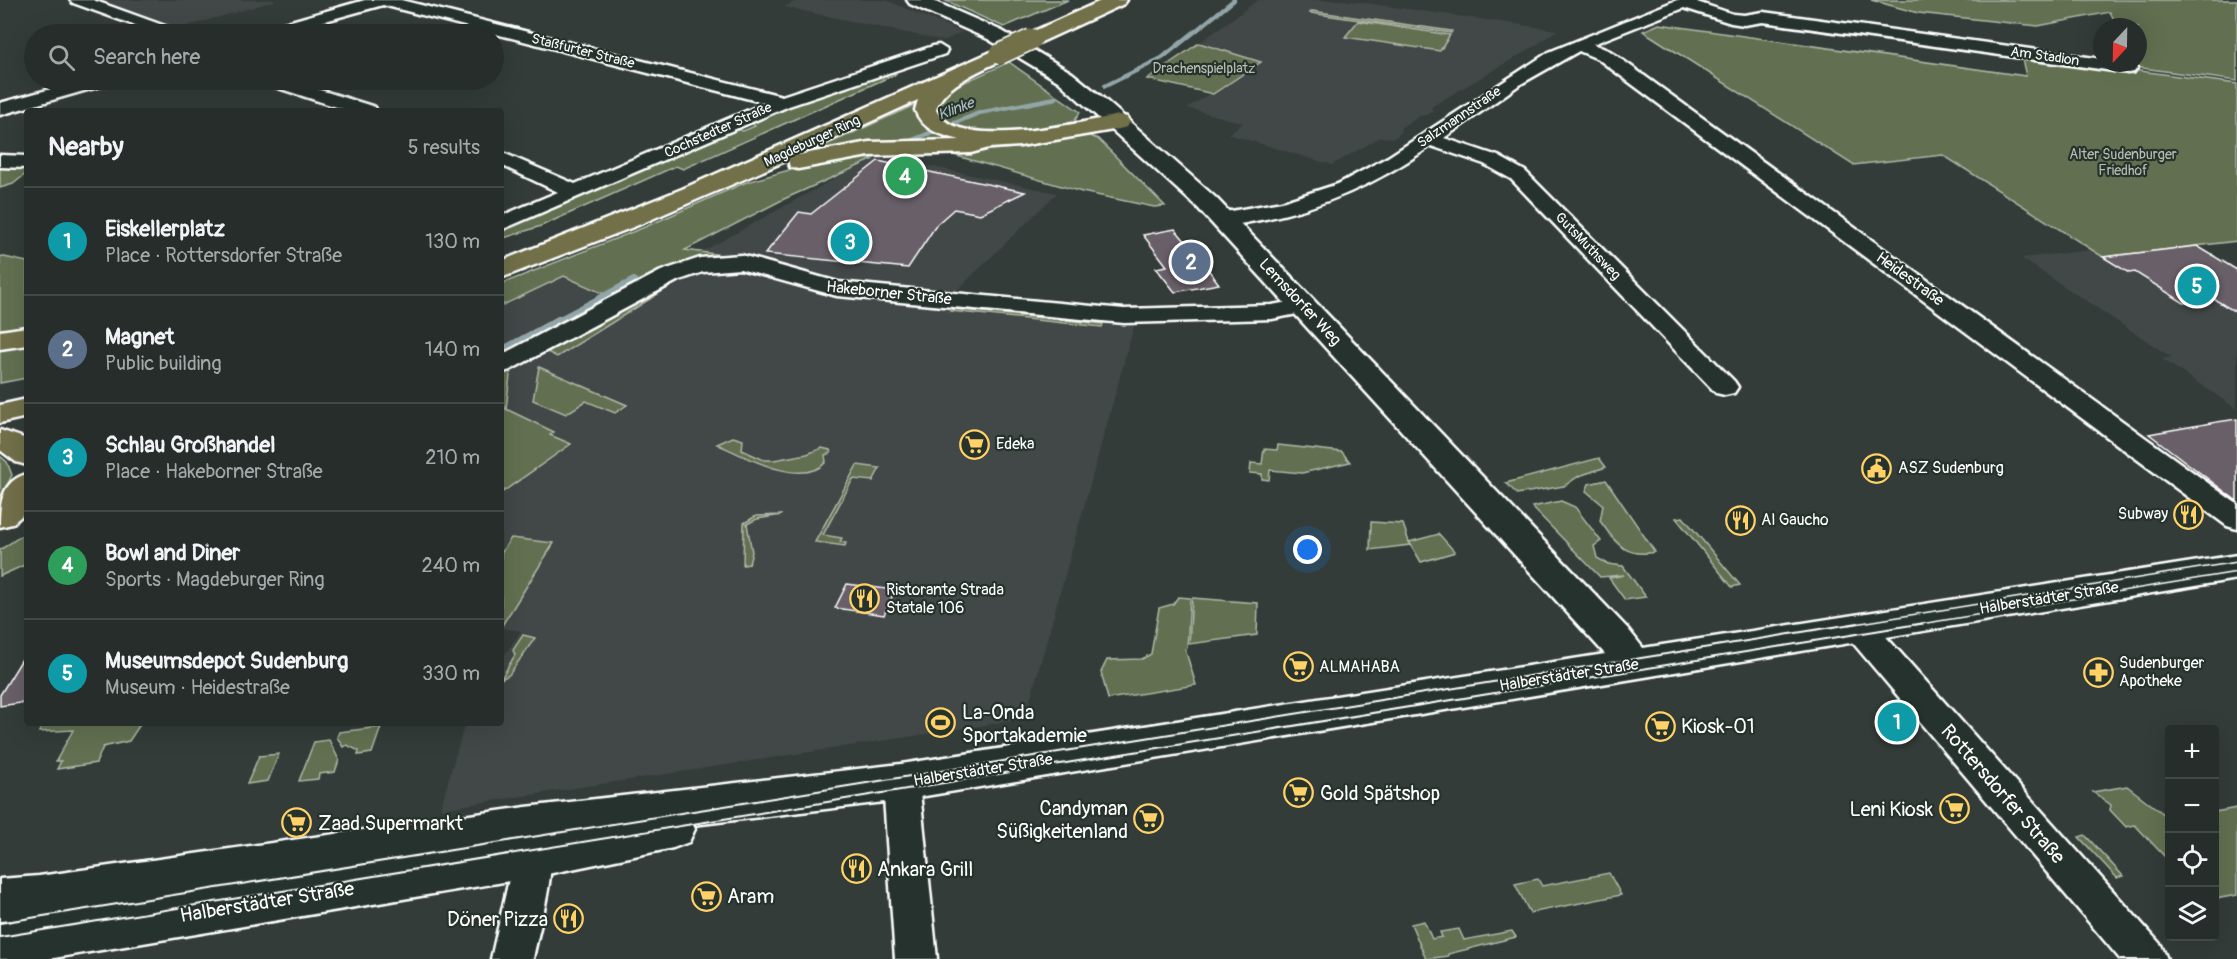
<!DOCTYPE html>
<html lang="en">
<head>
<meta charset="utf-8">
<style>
  :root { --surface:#262d2b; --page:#323937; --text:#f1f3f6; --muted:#a4a8a9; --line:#424947; --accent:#1a73e8 }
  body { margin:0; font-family:Pangolin,sans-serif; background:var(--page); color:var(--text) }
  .controls { position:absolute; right:18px; bottom:18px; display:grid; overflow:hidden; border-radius:6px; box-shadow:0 6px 24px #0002 }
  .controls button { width:54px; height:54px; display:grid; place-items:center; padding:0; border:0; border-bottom:2px solid var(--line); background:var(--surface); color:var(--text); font:30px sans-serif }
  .compass { position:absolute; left:2093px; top:18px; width:54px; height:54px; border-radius:50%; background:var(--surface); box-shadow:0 6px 24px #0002; rotate:202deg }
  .you { position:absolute; left:1308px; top:550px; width:21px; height:21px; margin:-15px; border:4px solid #fff; border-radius:50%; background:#1a73e8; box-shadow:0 0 0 9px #1a73e833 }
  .badge { display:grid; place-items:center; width:39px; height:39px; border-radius:50%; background:var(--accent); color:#fff; font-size:20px; font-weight:700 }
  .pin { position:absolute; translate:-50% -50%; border:3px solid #fff; box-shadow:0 2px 6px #0006 }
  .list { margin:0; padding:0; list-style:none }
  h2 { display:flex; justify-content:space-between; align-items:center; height:78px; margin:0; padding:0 24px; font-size:26px }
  h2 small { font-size:20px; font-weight:400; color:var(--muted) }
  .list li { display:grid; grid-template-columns:39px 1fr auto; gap:18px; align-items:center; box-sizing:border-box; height:108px; padding:0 24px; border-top:2px solid var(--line) }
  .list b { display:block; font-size:22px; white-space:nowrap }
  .list p { margin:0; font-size:20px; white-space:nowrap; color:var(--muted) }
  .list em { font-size:20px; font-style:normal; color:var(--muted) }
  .icon { flex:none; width:33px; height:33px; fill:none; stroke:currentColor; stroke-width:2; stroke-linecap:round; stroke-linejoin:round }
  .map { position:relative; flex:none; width:2237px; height:959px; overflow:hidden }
  .search { position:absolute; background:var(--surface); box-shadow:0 6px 24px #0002; left:24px; top:24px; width:480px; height:66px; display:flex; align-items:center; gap:15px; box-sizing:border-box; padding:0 21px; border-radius:33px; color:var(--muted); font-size:22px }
  .panel { position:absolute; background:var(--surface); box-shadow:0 6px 24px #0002; left:24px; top:108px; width:480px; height:618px; border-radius:6px }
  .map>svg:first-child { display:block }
  .built { fill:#434647 }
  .green { fill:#627051; stroke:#b0b8a8; stroke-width:1.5 }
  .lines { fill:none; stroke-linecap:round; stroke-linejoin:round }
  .stream-far1 { stroke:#92a6a9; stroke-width:4.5 }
  .stream { stroke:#92a6a9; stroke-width:6 }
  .building { fill:#675f67; stroke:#fff; stroke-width:1.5 }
  .street-casing { stroke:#fff; stroke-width:5 }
  .secondary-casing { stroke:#fff; stroke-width:5 }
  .highway-casing { stroke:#fff; stroke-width:5 }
  .street { fill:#26332d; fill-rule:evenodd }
  .secondary { fill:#26332d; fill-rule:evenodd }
  .highway { fill:#71704a; fill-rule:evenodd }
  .tram-far1 { stroke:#fff; stroke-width:1.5 }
  .tram { stroke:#fff; stroke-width:2 }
  .highway-bridge-casing { stroke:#fff; stroke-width:23; stroke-linecap:butt }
  .highway-bridge { stroke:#71704a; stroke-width:20 }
  .labels { text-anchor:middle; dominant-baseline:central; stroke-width:4.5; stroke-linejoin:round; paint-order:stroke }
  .far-street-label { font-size:14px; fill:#fff; stroke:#26332d }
  .far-park-label { font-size:14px; fill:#b8bfb1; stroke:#26332d }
  .far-water-label { font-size:15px; font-style:italic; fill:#adbcbf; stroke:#26332d }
  .street-label { font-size:16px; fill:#fff; stroke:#26332d }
  .poi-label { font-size:16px; fill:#fff; stroke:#26332d; text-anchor:start }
  .near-poi-label { font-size:20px; fill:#fff; stroke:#26332d; text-anchor:start }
  .near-street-label { font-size:20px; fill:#fff; stroke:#26332d }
</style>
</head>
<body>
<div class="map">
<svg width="2237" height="959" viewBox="0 0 2237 959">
  <rect width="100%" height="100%" fill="#333c39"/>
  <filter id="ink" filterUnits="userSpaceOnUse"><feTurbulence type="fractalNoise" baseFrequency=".0167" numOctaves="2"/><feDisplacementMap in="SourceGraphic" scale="12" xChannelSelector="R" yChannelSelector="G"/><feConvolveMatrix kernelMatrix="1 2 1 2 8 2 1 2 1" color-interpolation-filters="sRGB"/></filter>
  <g filter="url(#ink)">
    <g class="built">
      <polygon points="93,0 273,0 275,1 177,29"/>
      <polygon points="798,0 886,0 962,32 944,41 784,7"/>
      <polygon points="1258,0 1344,0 1557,30 1535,46 1431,107 1433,111 1427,115 1420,116 1400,128 1402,132 1394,138 1381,137 1332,165 1228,134 1243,123 1187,108 1260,62 1199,43"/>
      <polygon points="877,155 1057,193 941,306 1135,323 1025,719 440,809 465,723 501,723 501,660 521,631 501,628 501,358 716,244"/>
      <polygon points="2197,246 2237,270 2237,409 2162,359 2171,357 2021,258 2092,250 2103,257"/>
      <polygon points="564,276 601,293 501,348 501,306"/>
    </g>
    <g class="green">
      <polygon points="944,0 1068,0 1004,27"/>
      <polygon points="1871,0 2237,0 2237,81 2135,67 2133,63 2138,63 2138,27 2118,27 2110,12 2038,26 1918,13"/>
      <polygon points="1312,11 1452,31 1451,33 1310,13"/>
      <polygon points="1358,21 1450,35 1440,51 1345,37"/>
      <polygon points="1659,24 2026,76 2021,55 2237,84 2237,241 2103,257 1943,155 1853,165 1643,31"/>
      <polygon points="1199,43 1261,62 1213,94 1147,79"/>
      <polygon points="1009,62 1080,112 1075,120 1079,123 971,141 882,141 829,149 824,146"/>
      <polygon points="887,71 896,74 683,169 676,166 541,226 501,239 501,229 734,128 743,131 755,126 750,122 823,92"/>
      <polygon points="1087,135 1098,139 1165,206 1154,207 1082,192 950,154 1025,147"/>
      <polygon points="860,157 872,160 784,199 685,250 722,255 698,259 613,298 564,276 501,306 501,284 645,227 744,183 796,168"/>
      <polygon points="0,166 27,166 27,173 13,184 0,188"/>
      <polygon points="0,256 27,262 27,325 0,330"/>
      <polygon points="672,281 677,282 557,357 543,350"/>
      <polygon points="952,309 1103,324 1102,327 950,311"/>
      <polygon points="559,316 570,321 501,358 501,348"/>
      <polygon points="27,343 27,378 0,383 0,348"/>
      <polygon points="511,367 506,409 554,432 550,435 571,444 501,493 501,373"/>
      <polygon points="539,367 627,405 615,413 586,401 566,414 533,400"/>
      <path d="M733,437L743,440L742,450L764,460H774L807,454L822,448L830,450L831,453L825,455L826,462C803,489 743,456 717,444Z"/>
      <polygon points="1278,445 1342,452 1350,462 1302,473 1270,470 1269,480 1262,479 1262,474 1250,473 1251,463 1262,464 1264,449 1277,450"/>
      <polygon points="0,456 7,462 12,475 0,500"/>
      <polygon points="1599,458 1606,467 1579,476 1564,486 1517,494 1506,483"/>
      <polygon points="857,465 880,468 873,481 853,479 823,535 842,538 840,542 846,543 845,546 815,542"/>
      <path d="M1606,480L1655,552C1628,557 1618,547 1603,525L1600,521L1603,505L1586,491L1589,484Z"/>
      <polygon points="1561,501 1575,507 1601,541 1594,546 1597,558 1608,564 1623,566 1646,597 1625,600 1609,578 1624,575 1600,577 1532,507"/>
      <polygon points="782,515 757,519 747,524 752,552 749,564 743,565 744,523 756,516"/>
      <polygon points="1683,517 1740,585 1732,587 1676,518"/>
      <polygon points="1371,522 1403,524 1409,542 1439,534 1455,552 1421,562 1410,543 1410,545 1370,550"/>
      <polygon points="27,532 27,564 0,576 0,550"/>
      <polygon points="511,538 554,543 501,627 501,553"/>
      <polygon points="1178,597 1190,598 1187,648 1185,649 1196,685 1108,699 1101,672 1107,660 1142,659 1151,654 1159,608 1173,604"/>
      <polygon points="1192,598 1258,603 1257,635 1189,644"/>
      <polygon points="523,635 535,638 509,675 501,679 515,655 513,650"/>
      <polygon points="44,723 141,723 129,741 103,747 96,763 57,769 61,761 56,761 73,730 39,732"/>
      <polygon points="381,727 372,753 358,755 359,751 347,745 343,747 337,737 339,732"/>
      <polygon points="329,740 339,760 335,772 319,774 318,779 299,781 314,742"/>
      <polygon points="279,754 268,781 247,784 259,756"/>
      <polygon points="2127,786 2169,818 2169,861 2135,825 2126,827 2110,810 2111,805 2093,792"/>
      <polygon points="2237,808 2237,895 2215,899 2215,812"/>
      <polygon points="2085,835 2123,876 2117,878 2079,837"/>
      <polygon points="1609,873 1621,895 1530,913 1515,884 1538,879 1542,886"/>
      <polygon points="1424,921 1432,939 1442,937 1440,932 1459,929 1464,940 1512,931 1516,937 1448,954 1448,956 1426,959 1411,924"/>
    </g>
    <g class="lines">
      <g class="stream-far1">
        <polyline points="1105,86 1162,58 1234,0"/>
        <polyline points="903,144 979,113 1056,98"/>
        <polyline points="870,158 884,152"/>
      </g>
      <polyline class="stream" points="501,350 634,280"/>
    </g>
    <g class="building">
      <polygon points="878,161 1025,192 980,214 954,209 937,224 908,268 765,254 799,212 811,214"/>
      <polygon points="1175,229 1201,260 1219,284 1175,292 1156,268 1167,266 1143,235"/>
      <polygon points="2197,246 2237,270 2237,313 2214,299 2184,303 2135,272 2129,273 2103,257"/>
      <polygon points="2237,419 2237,501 2149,434 2217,422"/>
      <polygon points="847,584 895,590 884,615 835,608"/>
      <polygon points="27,651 27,702 0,706 0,695"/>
    </g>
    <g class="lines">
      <defs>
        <g id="street">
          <polygon points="70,0 93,0 179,31 181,34 159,34 73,3"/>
          <polygon points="365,0 401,0 782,96 933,46 939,45 947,50 945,54 789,106 501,230 501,216 558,192 501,165 501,152 575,184 765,103 383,5 278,34 254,34 256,31"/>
          <path d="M1677,0H1699L1697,2L1733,14L1744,15L1763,12L2102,59V63L2134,64L2137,68L2134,72L2128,73L1763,22L1744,25L1731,23L1684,8L1593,44L1610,51L2237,504V529L2227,526L1598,59L1579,51L1519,85L1444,138L1498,156L1525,171L1734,381L1738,387L1734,393L1725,395L1716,393L1511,179L1484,164L1431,146C1378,183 1323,208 1260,220C1245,223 1229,227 1214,224L1211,219L1214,214L1282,202L1338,184L1388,157L1549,52Z"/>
          <polygon points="84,80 111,80 108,84 0,115 0,103"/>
          <polygon points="263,80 288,80 375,107 377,111 349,111 266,84"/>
          <polygon points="0,155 27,156 27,168 0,167"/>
          <polygon points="741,255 838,282 1124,309 1272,305 1304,299 1312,301 1316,306 1312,311 1272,319 1124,323 837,296 740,269 703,272 677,281 510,370 501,373 501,355 661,271 700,258"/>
          <polygon points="1860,617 1872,621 2161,945 2167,959 2120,959 1848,637 1844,629 1848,621"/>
          <polygon points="901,767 914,771 919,782 937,959 895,959 883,782 888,771"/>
          <path d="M531,822L545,827C561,862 540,922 533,959H491L514,857L512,839L517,827Z"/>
        </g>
        <polygon id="secondary" points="907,0 931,0 1002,31 1072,73 1103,98 1216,198 1628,629 1643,648 2237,555 2237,579 901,800 693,825 695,829 689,842 673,848 533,877 48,959 0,959 0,923 23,919 0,921 0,879 39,876 526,807 901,764 1605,654 1198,208 1058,81 988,39 910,4"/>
        <g id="highway">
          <polygon points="1103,0 1127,0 1124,4 1039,43 1032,45 1022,39 1025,35"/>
          <path d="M1000,48L1010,54L1007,58C986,68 941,85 936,110C956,153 1082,122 1119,115L1127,117L1130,122L1127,127L1119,129L1020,146L989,148L971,153L869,156L798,169L790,167L788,160L636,226L501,278V261L682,189ZM918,100L915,110C922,130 941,135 960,140L869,142L798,155Z"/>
          <polygon points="27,327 27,345 0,349 0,331"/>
          <polygon points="27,399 27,417 0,423 0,405"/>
          <polygon points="0,430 27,439 27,465 16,462 0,450"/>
          <path d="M27,474V511L12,524L0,527C0,504 1,481 27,474Z"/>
        </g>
      </defs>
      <use href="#street" class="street-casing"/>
      <use href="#secondary" class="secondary-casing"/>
      <use href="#highway" class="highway-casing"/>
      <use href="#street" class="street"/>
      <use href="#secondary" class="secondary"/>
      <use href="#highway" class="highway"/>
      <g class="tram-far1">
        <polyline points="1849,625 2237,562"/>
        <polyline points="1915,625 2237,572"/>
      </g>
      <g class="tram">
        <polyline points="0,923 1858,623"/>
        <polyline points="0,937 1924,623"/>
      </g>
      <defs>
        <polyline id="highway-bridge" points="1000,54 1032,39"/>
      </defs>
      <use href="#highway-bridge" class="highway-bridge-casing"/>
      <use href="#highway-bridge" class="highway-bridge"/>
    </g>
  </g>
  <defs>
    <symbol id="supermarket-ring" viewBox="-11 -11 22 22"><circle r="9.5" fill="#26332d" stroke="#ffd166" stroke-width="1.5"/><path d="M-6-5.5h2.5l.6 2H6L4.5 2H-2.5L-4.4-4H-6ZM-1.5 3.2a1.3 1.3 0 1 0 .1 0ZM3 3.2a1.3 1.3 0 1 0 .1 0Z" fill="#ffd166"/></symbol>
    <symbol id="civic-ring" viewBox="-11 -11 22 22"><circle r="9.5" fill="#26332d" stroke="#ffd166" stroke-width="1.5"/><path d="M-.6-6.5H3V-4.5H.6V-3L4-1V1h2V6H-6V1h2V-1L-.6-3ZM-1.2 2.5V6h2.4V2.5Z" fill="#ffd166"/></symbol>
    <symbol id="restaurant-ring" viewBox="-11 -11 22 22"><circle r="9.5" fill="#26332d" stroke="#ffd166" stroke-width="1.5"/><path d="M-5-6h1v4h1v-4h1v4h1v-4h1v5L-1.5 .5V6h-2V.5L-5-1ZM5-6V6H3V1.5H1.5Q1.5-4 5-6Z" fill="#ffd166"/></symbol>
    <symbol id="pharmacy-ring" viewBox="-11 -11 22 22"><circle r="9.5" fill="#26332d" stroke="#ffd166" stroke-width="1.5"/><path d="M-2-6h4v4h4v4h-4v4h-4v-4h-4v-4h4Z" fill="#ffd166"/></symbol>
    <symbol id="stadium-ring" viewBox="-11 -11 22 22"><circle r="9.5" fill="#26332d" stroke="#ffd166" stroke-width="1.5"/><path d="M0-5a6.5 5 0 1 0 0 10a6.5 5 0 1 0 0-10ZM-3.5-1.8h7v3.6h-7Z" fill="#ffd166"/></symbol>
  </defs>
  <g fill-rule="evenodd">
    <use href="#supermarket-ring" x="958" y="428" width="33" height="33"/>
    <use href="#civic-ring" x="1860" y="452" width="33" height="33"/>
    <use href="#restaurant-ring" x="2172" y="498" width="33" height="33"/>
    <use href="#restaurant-ring" x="1724" y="504" width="33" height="33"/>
    <use href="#restaurant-ring" x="848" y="582" width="33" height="33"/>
    <use href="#supermarket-ring" x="1282" y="650" width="33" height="33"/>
    <use href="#pharmacy-ring" x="2082" y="656" width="33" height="33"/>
    <use href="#stadium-ring" x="924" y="706" width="33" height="33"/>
    <use href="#supermarket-ring" x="1644" y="710" width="33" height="33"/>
    <use href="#supermarket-ring" x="1282" y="776" width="33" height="33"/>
    <use href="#supermarket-ring" x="1938" y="792" width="33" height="33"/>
    <use href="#supermarket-ring" x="1132" y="802" width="33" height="33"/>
    <use href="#supermarket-ring" x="280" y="806" width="33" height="33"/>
    <use href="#restaurant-ring" x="840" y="852" width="33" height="33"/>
    <use href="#supermarket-ring" x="690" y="880" width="33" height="33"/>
    <use href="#restaurant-ring" x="552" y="902" width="33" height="33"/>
  </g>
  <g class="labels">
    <g class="far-street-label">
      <text transform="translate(583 51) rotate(14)">Staßfurter Straße</text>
      <text transform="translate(2045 56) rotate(8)">Am Stadion</text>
      <text transform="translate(1459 117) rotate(-34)">Salzmannstraße</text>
      <text transform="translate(718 130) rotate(-24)">Cochstedter Straße</text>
      <text transform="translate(812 141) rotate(-25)">Magdeburger Ring</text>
      <text transform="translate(1588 246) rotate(46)">GutsMuthsweg</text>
    </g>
    <g class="far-park-label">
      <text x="1204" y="68">Drachenspielplatz</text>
      <text x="2123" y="154">Alter Sudenburger<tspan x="2123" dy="16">Friedhof</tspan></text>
    </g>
    <g class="far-water-label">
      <text transform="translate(956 109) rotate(-21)">Klinke</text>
    </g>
    <g class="street-label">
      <text transform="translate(1910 279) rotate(36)">Heidestraße</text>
      <text transform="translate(889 293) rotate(6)">Hakeborner Straße</text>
      <text transform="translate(1300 302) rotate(47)">Lemsdorfer Weg</text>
      <text transform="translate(2049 598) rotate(-9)">Halberstädter Straße</text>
      <text transform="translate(1569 675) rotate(-9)">Halberstädter Straße</text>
      <text transform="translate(983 770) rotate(-9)">Halberstädter Straße</text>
    </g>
    <g class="poi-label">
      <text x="996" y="444">Edeka</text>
      <text x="1898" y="468">ASZ Sudenburg</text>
      <text x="2168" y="514" text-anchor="end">Subway</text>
      <text x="1761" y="520">Al Gaucho</text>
      <text x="886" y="590">Ristorante Strada<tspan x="886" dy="18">Statale 106</tspan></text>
      <text x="2119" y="663">Sudenburger<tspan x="2119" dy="18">Apotheke</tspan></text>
      <text x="1319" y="667">ALMAHABA</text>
    </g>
    <g class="near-poi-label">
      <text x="962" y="712">La-Onda<tspan x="962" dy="23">Sportakademie</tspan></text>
      <text x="1681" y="726">Kiosk-01</text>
      <text x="1320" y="793">Gold Spätshop</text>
      <text x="1128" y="808" text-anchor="end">Candyman<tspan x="1128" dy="23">Süßigkeitenland</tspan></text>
      <text x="1933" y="809" text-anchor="end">Leni Kiosk</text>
      <text x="318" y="823">Zaad Supermarkt</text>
      <text x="877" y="869">Ankara Grill</text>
      <text x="727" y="896">Aram</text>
      <text x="548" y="919" text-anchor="end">Döner Pizza</text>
    </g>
    <g class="near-street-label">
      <text transform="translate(2003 794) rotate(49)">Rottersdorfer Straße</text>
      <text transform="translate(267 902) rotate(-9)">Halberstädter Straße</text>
    </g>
  </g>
</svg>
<div class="controls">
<button>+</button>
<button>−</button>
<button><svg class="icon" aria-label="locate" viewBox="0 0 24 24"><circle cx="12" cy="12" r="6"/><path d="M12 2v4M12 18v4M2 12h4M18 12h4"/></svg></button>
<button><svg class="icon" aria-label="layers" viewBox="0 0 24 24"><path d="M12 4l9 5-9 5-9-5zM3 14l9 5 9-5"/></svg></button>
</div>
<svg class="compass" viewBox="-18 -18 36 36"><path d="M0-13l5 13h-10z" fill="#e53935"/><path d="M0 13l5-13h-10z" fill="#a4a8a9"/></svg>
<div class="you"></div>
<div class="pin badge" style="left:1897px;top:722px;background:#0f9aa8">1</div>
<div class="pin badge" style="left:1191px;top:262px;background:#5c6f8a">2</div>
<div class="pin badge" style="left:850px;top:242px;background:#0f9aa8">3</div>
<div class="pin badge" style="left:905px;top:176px;background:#2e9e5b">4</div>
<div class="pin badge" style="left:2197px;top:286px;background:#0f9aa8">5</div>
<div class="search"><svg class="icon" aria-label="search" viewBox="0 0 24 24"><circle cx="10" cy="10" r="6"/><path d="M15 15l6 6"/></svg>Search here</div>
<section class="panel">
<h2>Nearby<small>5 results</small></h2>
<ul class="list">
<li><span class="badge" style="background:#0f9aa8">1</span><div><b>Eiskellerplatz</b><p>Place · Rottersdorfer Straße</p></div><em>130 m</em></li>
<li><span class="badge" style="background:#5c6f8a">2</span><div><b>Magnet</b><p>Public building</p></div><em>140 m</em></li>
<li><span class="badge" style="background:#0f9aa8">3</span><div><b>Schlau Großhandel</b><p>Place · Hakeborner Straße</p></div><em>210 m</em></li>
<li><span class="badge" style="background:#2e9e5b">4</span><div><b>Bowl and Diner</b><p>Sports · Magdeburger Ring</p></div><em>240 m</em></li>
<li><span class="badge" style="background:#0f9aa8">5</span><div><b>Museumsdepot Sudenburg</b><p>Museum · Heidestraße</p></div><em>330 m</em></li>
</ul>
</section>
</div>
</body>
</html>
